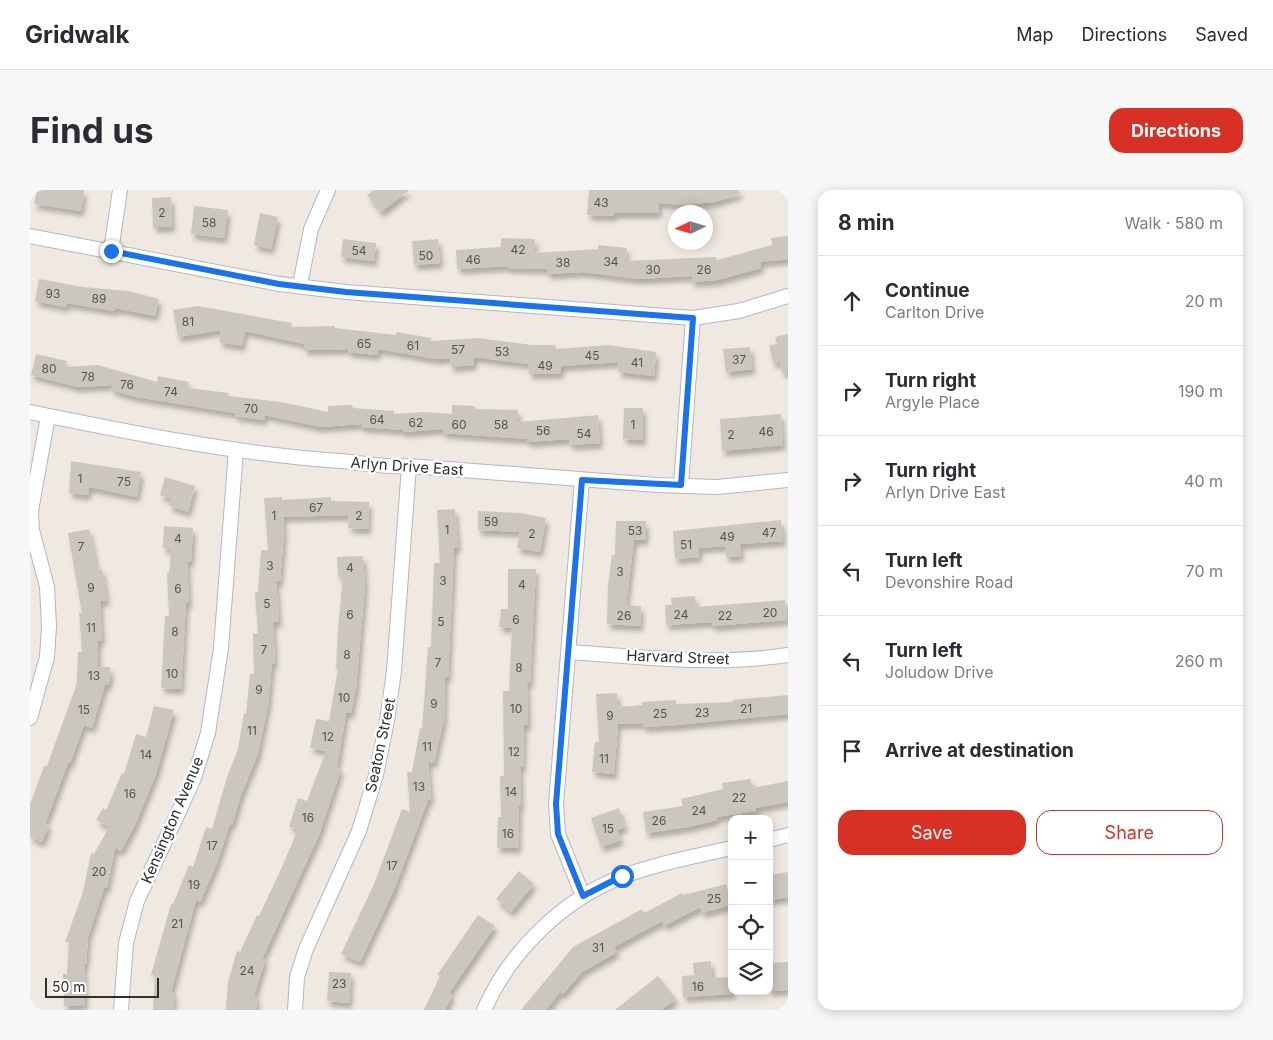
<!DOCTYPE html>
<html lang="en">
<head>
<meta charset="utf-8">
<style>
  :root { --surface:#fff; --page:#f7f7f7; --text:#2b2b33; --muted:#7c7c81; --line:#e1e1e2; --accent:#d93025 }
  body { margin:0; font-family:Inter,sans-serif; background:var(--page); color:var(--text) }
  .controls { position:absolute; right:15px; bottom:15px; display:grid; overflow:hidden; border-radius:10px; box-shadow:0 2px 12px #0003 }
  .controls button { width:45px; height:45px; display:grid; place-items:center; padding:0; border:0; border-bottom:1px solid var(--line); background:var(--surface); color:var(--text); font:25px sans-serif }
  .compass { position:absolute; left:638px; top:15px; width:45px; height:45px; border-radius:50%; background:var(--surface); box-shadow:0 2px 12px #0003; rotate:266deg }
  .scale { position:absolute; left:15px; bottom:12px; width:114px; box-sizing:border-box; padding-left:5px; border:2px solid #2e2e2e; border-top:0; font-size:14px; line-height:18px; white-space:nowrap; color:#2e2e2e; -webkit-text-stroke:4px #fff; paint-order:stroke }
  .stop { position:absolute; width:15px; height:15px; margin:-11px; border:4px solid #1a73e8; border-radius:50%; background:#fff }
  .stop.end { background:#1a73e8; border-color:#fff; box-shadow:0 1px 5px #0008 }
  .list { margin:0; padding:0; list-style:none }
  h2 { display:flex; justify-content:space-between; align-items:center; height:65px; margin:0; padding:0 20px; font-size:21px }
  h2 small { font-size:16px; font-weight:400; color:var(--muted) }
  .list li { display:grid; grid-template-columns:32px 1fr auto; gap:15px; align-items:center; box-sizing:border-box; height:90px; padding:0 20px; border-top:1px solid var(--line) }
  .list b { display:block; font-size:19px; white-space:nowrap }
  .list p { margin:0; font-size:16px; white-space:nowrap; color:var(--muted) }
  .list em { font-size:16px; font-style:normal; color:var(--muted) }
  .actions { display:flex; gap:10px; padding:15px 20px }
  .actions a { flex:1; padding:11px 0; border:1px solid var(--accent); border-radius:15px; text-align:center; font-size:18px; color:var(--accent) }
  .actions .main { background:var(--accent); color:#fff }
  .icon { flex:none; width:28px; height:28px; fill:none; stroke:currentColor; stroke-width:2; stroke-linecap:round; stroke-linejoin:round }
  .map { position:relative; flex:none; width:758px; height:820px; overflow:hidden; border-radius:15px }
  header { display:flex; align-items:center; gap:30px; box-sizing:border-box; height:70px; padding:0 25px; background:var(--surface); border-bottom:1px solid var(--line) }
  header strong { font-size:24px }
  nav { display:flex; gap:28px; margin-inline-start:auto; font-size:18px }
  .intro { display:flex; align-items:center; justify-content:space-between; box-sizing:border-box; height:120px; padding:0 30px }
  h1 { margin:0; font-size:35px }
  .button { padding:12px 22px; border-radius:15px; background:var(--accent); color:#fff; font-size:18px; font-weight:700 }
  main { display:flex; gap:30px; padding:0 30px }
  aside { flex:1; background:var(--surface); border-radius:15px; box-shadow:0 2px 12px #0003 }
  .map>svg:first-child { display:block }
  .building { fill:#cbc7bf; filter:url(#shadow) }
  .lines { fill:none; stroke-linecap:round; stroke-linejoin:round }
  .minor-casing { stroke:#b4b7c1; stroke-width:16 }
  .minor { stroke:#fff; stroke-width:14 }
  .route { stroke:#1a73e8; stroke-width:6 }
  .labels { text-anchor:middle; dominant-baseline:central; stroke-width:5; stroke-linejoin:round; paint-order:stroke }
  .number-label { font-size:12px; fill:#555452 }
  .street-label { font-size:15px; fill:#2e2e2e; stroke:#fff }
</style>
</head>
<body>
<header>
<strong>Gridwalk</strong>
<nav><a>Map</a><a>Directions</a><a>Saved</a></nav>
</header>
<div class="intro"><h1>Find us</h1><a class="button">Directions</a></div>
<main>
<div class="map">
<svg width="758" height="820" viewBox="0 0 758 820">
  <defs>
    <filter id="shadow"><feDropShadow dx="3" dy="5.5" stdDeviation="2.5" flood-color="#0004"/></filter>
  </defs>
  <rect width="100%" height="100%" fill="#efe9e1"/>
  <g class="building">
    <polygon points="7,0 54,0 51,21 4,14"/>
    <polygon points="344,0 379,0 351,22 337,5"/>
    <polygon points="559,0 709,0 710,4 684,12 653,15 629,13 629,23 584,23 584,26 557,25"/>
    <polygon points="141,7 142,37 123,37 122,8"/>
    <polygon points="164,16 198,20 194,48 161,44"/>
    <polygon points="230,23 248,27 241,59 224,55"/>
    <polygon points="758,46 758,69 730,72 731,78 687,90 662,92 662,86 608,89 553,82 517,84 517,79 478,78 478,76 427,79 426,60 471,57 471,48 505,49 504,63 568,59 568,55 597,58 596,71 686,67 687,70 742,55 741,48"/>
    <polygon points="313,49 346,53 344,71 311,67"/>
    <polygon points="408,49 410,73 384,75 382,51"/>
    <polygon points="9,89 53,97 98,101 129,109 125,126 85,118 85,121 37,113 36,117 5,111"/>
    <polygon points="168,116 262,133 261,137 305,136 305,138 366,145 367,142 401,148 401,151 448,148 502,155 525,155 526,159 578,155 626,162 624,186 588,182 589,172 531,176 531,183 499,184 498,174 444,167 444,175 421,177 420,168 406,169 348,159 347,165 318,162 318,159 274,160 274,154 215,141 212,156 189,152 191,140 148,147 143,120"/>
    <polygon points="758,144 758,182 752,183 750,172 743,173 739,155 747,154 745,147"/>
    <polygon points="720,157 722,179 696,182 693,159"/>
    <polygon points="6,164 37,171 35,177 68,175 127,192 128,186 159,192 158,198 199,203 198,206 251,212 298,222 298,216 322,215 323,218 364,221 364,224 394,222 422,224 422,215 445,216 445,219 488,220 488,232 568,225 570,253 540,255 539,249 498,252 497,249 413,243 413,239 373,242 373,240 331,237 331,234 290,237 235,225 234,230 205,226 205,223 106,207 81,200 83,195 48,197 1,185"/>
    <polygon points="594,218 613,218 613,250 593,249"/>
    <polygon points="751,224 753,255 692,261 690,229"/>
    <polygon points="41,271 111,282 107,307 59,297 58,305 39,303"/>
    <polygon points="135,287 165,296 158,322 139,316 141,309 130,305"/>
    <polygon points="252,307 252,310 301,307 301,311 339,312 338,339 318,338 319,325 253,327 254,342 250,391 246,391 249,432 243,432 245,473 242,474 238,515 228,564 211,605 202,635 200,634 187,673 170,712 166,710 141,802 144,802 143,820 123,820 125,786 121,785 141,714 143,714 159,675 163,677 176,637 182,639 197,587 208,559 214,523 216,524 220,484 224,484 223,444 228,443 225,403 228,402 231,360 238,360 234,308"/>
    <polygon points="425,319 428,357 424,358 418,487 415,487 414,529 404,573 398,572 401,609 398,610 364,700 330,772 311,764 344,694 372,619 380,622 377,582 382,582 390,538 392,539 398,457 401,457 404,373 410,373 407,320"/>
    <polygon points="448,321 490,323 516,328 510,362 487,358 490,342 448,340"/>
    <polygon points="751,330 753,351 710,354 711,366 696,367 695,356 669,358 669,367 645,369 643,341"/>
    <polygon points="586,331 616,331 615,350 604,350 596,415 611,416 610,436 577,434 578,395 582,365 585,365"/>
    <polygon points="134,336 163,338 161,372 157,371 159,413 156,413 151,499 131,498 135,426 139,426 137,383 139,383 141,359 133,358"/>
    <polygon points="59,339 67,380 72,379 77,410 70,411 72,451 68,451 68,477 80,477 80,489 78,495 75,495 62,538 54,535 40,573 38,573 15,634 19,635 12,652 0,647 0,614 14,576 17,576 47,493 48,462 52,462 49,423 52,423 38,343"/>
    <polygon points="333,366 335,395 326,498 321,523 316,523 307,577 311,579 289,645 232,769 235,770 224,806 227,806 226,820 196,820 198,792 207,761 210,762 227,725 229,726 252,677 268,639 259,637 268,608 277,611 296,561 280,558 286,529 299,531 308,479 306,479 308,439 313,386 308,387 307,367"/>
    <polygon points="478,379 506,379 500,493 497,493 498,535 494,535 493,577 490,577 491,616 489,616 488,658 467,658 468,627 471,627 470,586 474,586 473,501 479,501 482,438 469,437 471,419 478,419"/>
    <polygon points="665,406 666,417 755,410 757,430 682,436 682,432 636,435 635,415 642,415 641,408"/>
    <polygon points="587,503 588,517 612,515 612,512 646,510 646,514 703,512 702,510 758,505 758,524 647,535 613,537 613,533 588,534 584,584 562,582 565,552 569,552 566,504"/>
    <polygon points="124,516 144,520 126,584 105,635 91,661 85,658 77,698 74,698 58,747 56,774 54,774 55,815 34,816 33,784 37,784 39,752 35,752 53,702 61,663 64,664 79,637 66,630 73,618 76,620 92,583 94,584 106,544 116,547"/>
    <polygon points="721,589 722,598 758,591 758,612 725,618 726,621 686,627 687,630 658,637 616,643 613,622 653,616 651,609 693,599 692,593"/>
    <polygon points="589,618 595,637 587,640 591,650 571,657 561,628"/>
    <polygon points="489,681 504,694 481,722 466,709"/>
    <polygon points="758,682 758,707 739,710 739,685"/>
    <polygon points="696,694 701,715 672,723 670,717 634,736 632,731 584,757 587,762 552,782 533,804 530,802 516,820 491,820 543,757 612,719 614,723 652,703 653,705"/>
    <polygon points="448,725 465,736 419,803 422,805 415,820 394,820 410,786 407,785"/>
    <polygon points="681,771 682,788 702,787 702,804 653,807 652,786 664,785 663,773"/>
    <polygon points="758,772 758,800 739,801 739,773"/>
    <polygon points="299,782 321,783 319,813 297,811"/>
    <polygon points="628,786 646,809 631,820 585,820"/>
  </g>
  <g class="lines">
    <defs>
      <g id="minor">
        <polyline points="0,46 249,94 316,102 663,128 709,121 758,106"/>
        <polyline points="81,61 90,0"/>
        <polyline points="270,95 281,39 298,0"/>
        <path d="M0,222C103,243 206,264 311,271C334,273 357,278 379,276L627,295L687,297L758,290"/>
        <polyline points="552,290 526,614 528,644 553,706"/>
        <polyline points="651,295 663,128"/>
        <path d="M539,462C612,467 685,476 758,465"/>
        <polyline points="0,528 17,467 19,436 17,397 2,340 1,321 18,226"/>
        <polyline points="739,650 758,645"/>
        <polyline points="91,820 96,753 107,711 150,619 164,588 178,543 191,458 206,260"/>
        <polyline points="265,820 267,787 276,759 329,641 346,585 357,531 364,481 379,276"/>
        <path d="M454,820C480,761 533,709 594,686C629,673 666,666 702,658"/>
      </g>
    </defs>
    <use href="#minor" class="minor-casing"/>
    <use href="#minor" class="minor"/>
  </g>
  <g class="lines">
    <polyline class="route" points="81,61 249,94 316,102 663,128 651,295 552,290 526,614 528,644 553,706 592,686"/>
  </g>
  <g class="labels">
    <g class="number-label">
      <text x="571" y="12">43</text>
      <text x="132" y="22">2</text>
      <text x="179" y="32">58</text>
      <text x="488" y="59">42</text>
      <text x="329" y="60">54</text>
      <text x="396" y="65">50</text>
      <text x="443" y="69">46</text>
      <text x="581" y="71">34</text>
      <text x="533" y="72">38</text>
      <text x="623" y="79">30</text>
      <text x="674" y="79">26</text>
      <text x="23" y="103">93</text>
      <text x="69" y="108">89</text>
      <text x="158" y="131">81</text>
      <text x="334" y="153">65</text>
      <text x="383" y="155">61</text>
      <text x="428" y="159">57</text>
      <text x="472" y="161">53</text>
      <text x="562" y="165">45</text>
      <text x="709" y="169">37</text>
      <text x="607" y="172">41</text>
      <text x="515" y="175">49</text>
      <text x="19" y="178">80</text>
      <text x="58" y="186">78</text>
      <text x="97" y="194">76</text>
      <text x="141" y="201">74</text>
      <text x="221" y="218">70</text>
      <text x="347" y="229">64</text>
      <text x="386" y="232">62</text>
      <text x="429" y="234">60</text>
      <text x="471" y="234">58</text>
      <text x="603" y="234">1</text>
      <text x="513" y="240">56</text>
      <text x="736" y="241">46</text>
      <text x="554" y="243">54</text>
      <text x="701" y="244">2</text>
      <text x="50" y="288">1</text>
      <text x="94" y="291">75</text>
      <text x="286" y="317">67</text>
      <text x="244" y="325">1</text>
      <text x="329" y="325">2</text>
      <text x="461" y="331">59</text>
      <text x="417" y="339">1</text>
      <text x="605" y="340">53</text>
      <text x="739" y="342">47</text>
      <text x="502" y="343">2</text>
      <text x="697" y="346">49</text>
      <text x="148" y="348">4</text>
      <text x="656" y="354">51</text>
      <text x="51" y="356">7</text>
      <text x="240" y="375">3</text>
      <text x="320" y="377">4</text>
      <text x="590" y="381">3</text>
      <text x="413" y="390">3</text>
      <text x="492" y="394">4</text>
      <text x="61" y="397">9</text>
      <text x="148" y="398">6</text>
      <text x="237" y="413">5</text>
      <text x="740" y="422">20</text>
      <text x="320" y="424">6</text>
      <text x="651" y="424">24</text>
      <text x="594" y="425">26</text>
      <text x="695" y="425">22</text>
      <text x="486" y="429">6</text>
      <text x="411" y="431">5</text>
      <text x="61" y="437">11</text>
      <text x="145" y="441">8</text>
      <text x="234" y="459">7</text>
      <text x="317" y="464">8</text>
      <text x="408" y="472">7</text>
      <text x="489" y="477">8</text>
      <text x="142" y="483">10</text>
      <text x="64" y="485">13</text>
      <text x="229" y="499">9</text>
      <text x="314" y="507">10</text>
      <text x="404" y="513">9</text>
      <text x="486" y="518">10</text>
      <text x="716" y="518">21</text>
      <text x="54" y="519">15</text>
      <text x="672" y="522">23</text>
      <text x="630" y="523">25</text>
      <text x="580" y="525">9</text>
      <text x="222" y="540">11</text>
      <text x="298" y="546">12</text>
      <text x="397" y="556">11</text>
      <text x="484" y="561">12</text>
      <text x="116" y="564">14</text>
      <text x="574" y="568">11</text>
      <text x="389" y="596">13</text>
      <text x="481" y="601">14</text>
      <text x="100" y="603">16</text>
      <text x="709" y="607">22</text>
      <text x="669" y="620">24</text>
      <text x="278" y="627">16</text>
      <text x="629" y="630">26</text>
      <text x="578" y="638">15</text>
      <text x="478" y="643">16</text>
      <text x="182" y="655">17</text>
      <text x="362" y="675">17</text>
      <text x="69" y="681">20</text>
      <text x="164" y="694">19</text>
      <text x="684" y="708">25</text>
      <text x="147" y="733">21</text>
      <text x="568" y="757">31</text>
      <text x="217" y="780">24</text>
      <text x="309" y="793">23</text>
      <text x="668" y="796">16</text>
    </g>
    <g class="street-label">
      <text transform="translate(377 276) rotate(4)">Arlyn Drive East</text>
      <text transform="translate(648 467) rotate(2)">Harvard Street</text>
      <text transform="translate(350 555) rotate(-78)">Seaton Street</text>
      <text transform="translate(142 630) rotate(-67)">Kensington Avenue</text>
    </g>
  </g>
</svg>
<div class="controls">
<button>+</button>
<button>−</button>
<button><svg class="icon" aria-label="locate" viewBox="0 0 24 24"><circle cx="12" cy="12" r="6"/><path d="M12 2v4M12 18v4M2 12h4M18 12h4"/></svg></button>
<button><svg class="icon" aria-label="layers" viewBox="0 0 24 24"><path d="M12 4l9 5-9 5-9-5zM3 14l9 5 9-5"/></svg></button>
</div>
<svg class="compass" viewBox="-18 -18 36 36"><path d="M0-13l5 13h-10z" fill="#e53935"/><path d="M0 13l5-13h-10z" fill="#7c7c81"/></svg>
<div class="scale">50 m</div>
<div class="stop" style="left:592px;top:686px"></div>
<div class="stop end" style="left:81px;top:61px"></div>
</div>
<aside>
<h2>8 min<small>Walk · 580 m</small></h2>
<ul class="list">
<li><svg class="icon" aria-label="ahead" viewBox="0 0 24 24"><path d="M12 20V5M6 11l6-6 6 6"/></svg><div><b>Continue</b><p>Carlton Drive</p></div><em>20 m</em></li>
<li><svg class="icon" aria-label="right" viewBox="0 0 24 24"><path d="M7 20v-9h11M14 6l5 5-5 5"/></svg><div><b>Turn right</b><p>Argyle Place</p></div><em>190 m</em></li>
<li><svg class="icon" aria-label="right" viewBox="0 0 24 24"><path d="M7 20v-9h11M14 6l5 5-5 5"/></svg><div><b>Turn right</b><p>Arlyn Drive East</p></div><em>40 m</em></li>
<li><svg class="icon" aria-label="left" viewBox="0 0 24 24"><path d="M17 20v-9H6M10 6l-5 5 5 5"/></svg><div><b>Turn left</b><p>Devonshire Road</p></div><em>70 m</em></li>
<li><svg class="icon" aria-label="left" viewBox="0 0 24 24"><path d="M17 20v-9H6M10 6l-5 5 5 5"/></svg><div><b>Turn left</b><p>Joludow Drive</p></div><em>260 m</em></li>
<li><svg class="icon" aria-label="arrive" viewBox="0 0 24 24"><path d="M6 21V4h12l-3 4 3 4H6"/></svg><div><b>Arrive at destination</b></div></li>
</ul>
<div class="actions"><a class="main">Save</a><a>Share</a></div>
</aside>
</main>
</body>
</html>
